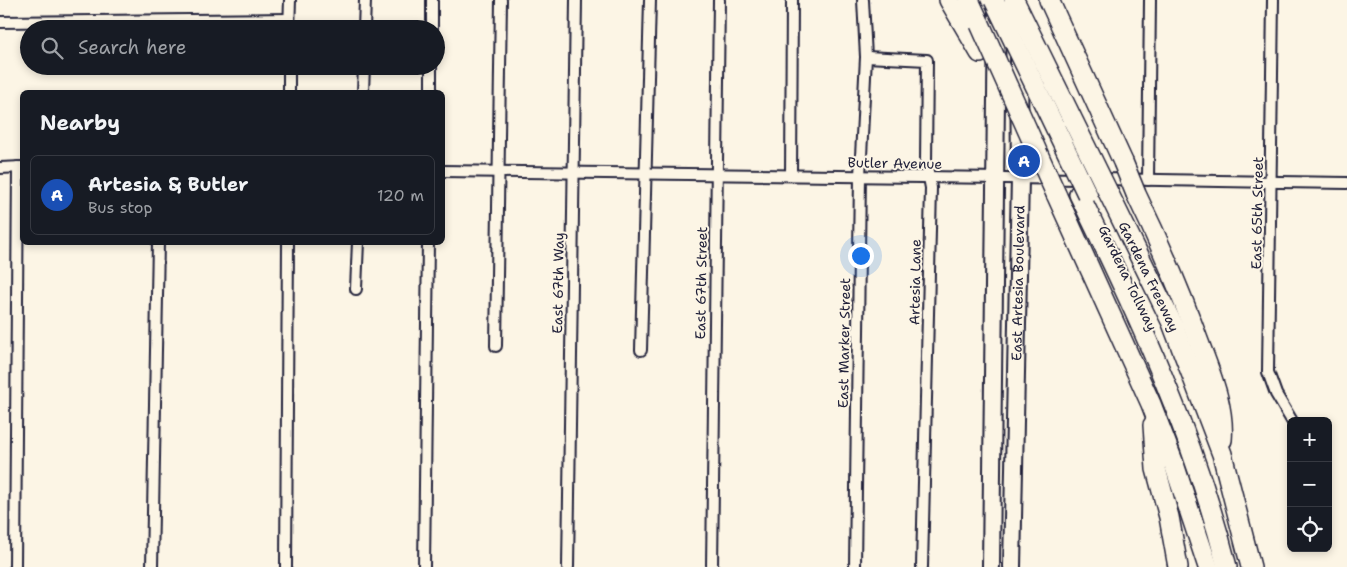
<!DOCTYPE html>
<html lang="en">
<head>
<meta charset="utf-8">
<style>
  :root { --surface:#171b24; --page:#20242c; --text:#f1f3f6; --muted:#9ea1a6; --line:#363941; --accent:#c8321e }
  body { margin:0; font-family:"Shantell Sans",sans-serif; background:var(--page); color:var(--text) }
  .controls { position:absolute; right:15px; bottom:15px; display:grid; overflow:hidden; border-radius:8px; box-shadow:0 2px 8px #0003 }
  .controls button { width:45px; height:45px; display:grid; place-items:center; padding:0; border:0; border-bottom:1px solid var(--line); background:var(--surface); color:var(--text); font:25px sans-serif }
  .you { position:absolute; left:860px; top:255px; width:18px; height:18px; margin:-12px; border:4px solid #fff; border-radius:50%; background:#1a73e8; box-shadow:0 0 0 8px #1a73e833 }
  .badge { display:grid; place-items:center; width:32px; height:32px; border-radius:50%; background:var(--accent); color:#fff; font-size:16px; font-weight:700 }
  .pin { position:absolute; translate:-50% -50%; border:2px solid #fff; box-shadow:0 1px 5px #0006 }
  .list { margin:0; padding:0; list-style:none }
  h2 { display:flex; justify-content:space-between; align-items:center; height:65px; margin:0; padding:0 20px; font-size:21px }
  h2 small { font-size:16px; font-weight:400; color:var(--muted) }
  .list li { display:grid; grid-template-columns:32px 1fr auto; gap:15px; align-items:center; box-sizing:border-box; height:80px; margin:0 10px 10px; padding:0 10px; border:1px solid var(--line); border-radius:8px }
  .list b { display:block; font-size:19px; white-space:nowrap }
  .list p { margin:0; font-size:16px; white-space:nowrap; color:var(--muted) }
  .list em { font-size:16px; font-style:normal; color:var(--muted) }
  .icon { flex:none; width:28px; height:28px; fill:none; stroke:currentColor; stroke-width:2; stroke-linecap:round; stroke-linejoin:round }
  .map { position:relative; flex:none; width:1347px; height:567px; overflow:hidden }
  .search { position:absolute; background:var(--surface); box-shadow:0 2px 8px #0003; left:20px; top:20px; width:425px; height:55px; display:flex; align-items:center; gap:12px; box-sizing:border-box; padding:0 18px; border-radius:28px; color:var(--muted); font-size:19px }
  .panel { position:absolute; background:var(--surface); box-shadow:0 2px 8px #0003; left:20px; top:90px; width:425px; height:155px; border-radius:8px }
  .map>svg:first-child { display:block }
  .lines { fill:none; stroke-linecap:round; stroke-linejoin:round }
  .minor-casing { stroke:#22223b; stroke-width:14 }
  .primary-casing { stroke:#22223b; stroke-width:20 }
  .motorway-casing { stroke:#22223b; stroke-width:22 }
  .minor { stroke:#fcf5e5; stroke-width:10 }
  .primary { stroke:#fcf5e5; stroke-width:16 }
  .motorway { stroke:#fcf5e5; stroke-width:19 }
  .motorway-bridge-casing { stroke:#22223b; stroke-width:22; stroke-linecap:butt }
  .motorway-bridge { stroke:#fcf5e5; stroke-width:19 }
  .labels { text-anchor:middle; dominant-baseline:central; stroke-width:4; stroke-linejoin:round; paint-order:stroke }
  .street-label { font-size:14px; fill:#22223b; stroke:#fcf5e5 }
</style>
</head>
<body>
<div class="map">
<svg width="1347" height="567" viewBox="0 0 1347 567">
  <rect width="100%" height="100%" fill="#fcf5e5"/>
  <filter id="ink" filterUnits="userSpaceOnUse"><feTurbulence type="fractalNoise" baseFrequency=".02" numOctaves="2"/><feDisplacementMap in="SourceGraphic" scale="10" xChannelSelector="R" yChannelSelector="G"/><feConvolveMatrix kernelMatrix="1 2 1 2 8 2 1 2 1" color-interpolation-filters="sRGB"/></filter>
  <g filter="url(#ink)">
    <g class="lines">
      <defs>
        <g id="minor">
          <polyline points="1273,0 1268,372 1276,394 1292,421"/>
          <polyline points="0,22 289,19"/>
          <polyline points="289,29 290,0"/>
          <polyline points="364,29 365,0"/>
          <polyline points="432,29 432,0"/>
          <polyline points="866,57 927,60 926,162 931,188 922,567"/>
          <polyline points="289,92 289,66"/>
          <polyline points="363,92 364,66"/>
          <polyline points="431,92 431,66"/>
          <polyline points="0,168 22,167"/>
          <polyline points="442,171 1081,179"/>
          <polyline points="791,175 792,0"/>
          <polyline points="1101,179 1347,183"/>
          <polyline points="1148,180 1150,0"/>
          <polyline points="356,289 358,242"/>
          <polyline points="496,346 501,0"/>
          <polyline points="641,350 650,0"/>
          <polyline points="15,567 18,167"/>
          <polyline points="152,567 158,242"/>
          <polyline points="286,567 288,242"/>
          <polyline points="424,567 428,242"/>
          <polyline points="568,567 576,0"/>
          <polyline points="712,567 719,0"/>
          <polyline points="855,567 860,176 866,57 863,0"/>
        </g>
        <g id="primary">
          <polyline points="991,567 997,4"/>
          <path id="s1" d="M1012,567L1020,178L1019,54"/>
        </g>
        <g id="motorway">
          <polyline points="949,0 980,53"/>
          <polyline points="969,0 980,24"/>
          <polyline points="1049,0 1123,162"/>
          <polyline points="1056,194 1151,404 1174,464 1208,567"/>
          <path d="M1079,194C1138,315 1194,436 1227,567"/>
          <path id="s2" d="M1109,194L1172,323L1222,454L1251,567"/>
          <path d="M1136,194C1160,243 1181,293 1200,345C1211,375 1225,407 1222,440"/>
          <polyline points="1153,425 1156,469 1169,517 1178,567"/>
        </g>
      </defs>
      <use href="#minor" class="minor-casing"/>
      <use href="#primary" class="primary-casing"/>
      <use href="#motorway" class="motorway-casing"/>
      <use href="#minor" class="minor"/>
      <use href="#primary" class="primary"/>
      <use href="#motorway" class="motorway"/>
      <defs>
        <g id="motorway-bridge">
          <polyline points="994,0 1087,194"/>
          <polyline points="1014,0 1109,194"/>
          <polyline points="980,24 1056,194"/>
          <polyline points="1123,162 1136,194"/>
        </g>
      </defs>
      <use href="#motorway-bridge" class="motorway-bridge-casing"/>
      <use href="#motorway-bridge" class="motorway-bridge"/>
    </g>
  </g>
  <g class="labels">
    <g class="street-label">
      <text transform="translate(895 163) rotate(1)">Butler Avenue</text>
      <text transform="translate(1257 213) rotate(-89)">East 65th Street</text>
      <text stroke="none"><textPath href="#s2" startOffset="92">Gardena Freeway</textPath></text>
      <text transform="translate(1128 278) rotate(64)">Gardena Tollway</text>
      <text transform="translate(915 282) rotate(-89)">Artesia Lane</text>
      <text transform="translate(558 283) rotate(-89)">East 67th Way</text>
      <text transform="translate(701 283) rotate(-89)">East 67th Street</text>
      <text stroke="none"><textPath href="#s1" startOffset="284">East Artesia Boulevard</textPath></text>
      <text transform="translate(844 343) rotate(-89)">East Marker Street</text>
    </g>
  </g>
</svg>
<div class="controls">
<button>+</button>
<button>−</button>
<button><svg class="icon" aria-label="locate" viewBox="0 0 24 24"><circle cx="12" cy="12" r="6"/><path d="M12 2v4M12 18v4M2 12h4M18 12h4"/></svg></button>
</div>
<div class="you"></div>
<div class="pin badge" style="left:1024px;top:161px;background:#1a4fb4">A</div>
<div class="search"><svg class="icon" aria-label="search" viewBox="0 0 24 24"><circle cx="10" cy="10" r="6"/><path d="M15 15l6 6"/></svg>Search here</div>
<section class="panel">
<h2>Nearby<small></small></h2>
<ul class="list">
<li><span class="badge" style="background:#1a4fb4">A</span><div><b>Artesia &amp; Butler</b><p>Bus stop</p></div><em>120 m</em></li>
</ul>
</section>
</div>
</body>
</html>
